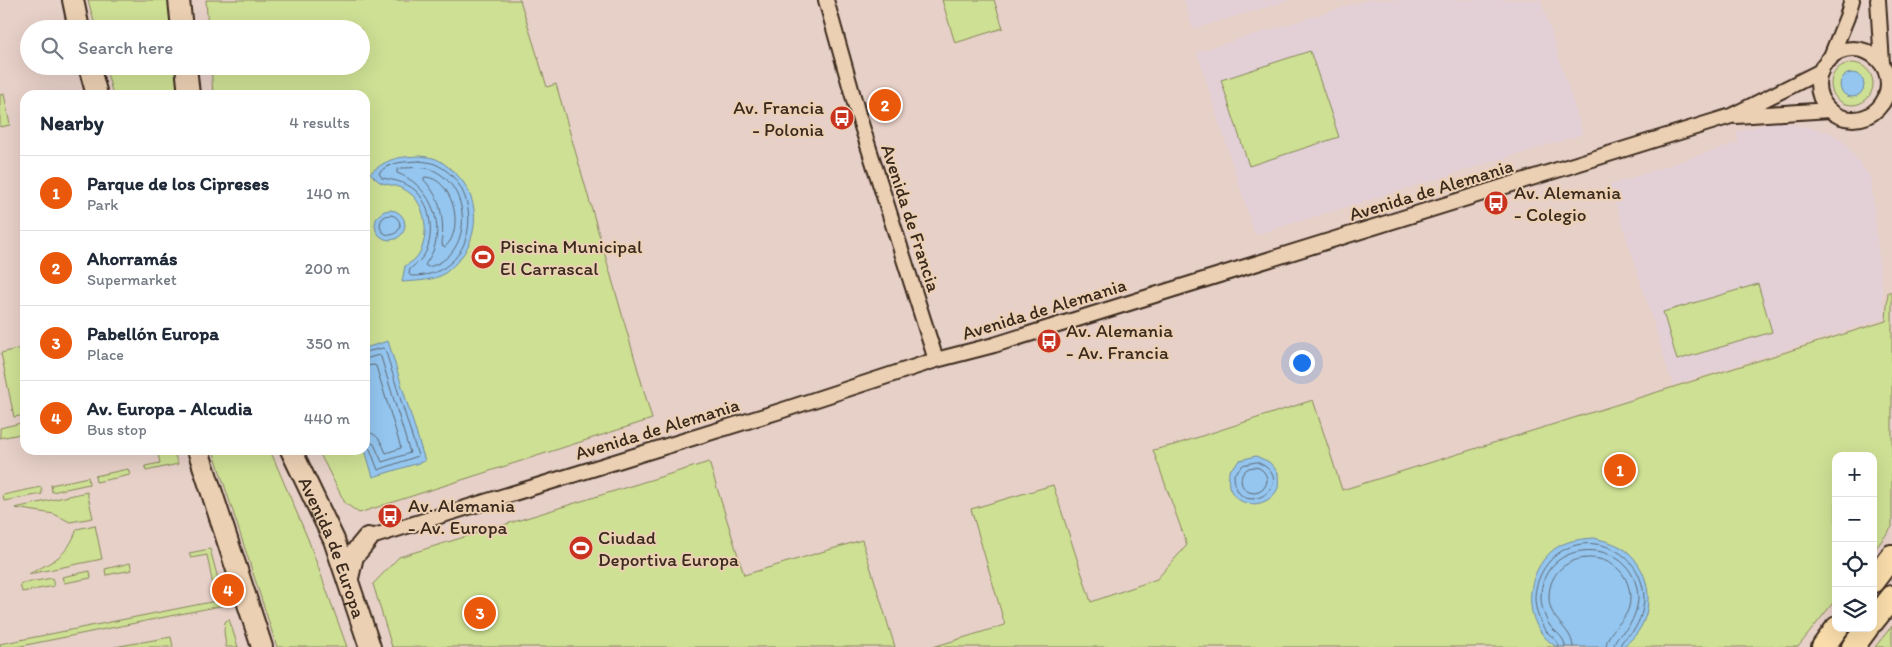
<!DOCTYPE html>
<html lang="en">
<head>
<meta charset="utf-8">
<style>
  :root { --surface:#fff; --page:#f2f2f3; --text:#1f2937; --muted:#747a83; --line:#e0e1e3; --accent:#ea580c }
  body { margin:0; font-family:Itim,sans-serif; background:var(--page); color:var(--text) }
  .controls { position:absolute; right:15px; bottom:15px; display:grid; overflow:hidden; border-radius:10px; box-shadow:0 5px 20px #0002 }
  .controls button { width:45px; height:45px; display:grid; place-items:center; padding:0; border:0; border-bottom:1px solid var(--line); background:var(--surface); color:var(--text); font:25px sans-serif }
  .you { position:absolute; left:1301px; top:362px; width:18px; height:18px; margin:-12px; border:4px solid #fff; border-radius:50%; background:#1a73e8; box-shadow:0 0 0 8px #1a73e833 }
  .badge { display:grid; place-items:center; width:32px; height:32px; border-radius:50%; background:var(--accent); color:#fff; font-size:16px; font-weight:700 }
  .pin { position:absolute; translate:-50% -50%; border:2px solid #fff; box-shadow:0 1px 5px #0006 }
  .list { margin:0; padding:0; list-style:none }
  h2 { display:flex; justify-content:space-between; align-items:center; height:65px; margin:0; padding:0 20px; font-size:21px }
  h2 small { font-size:16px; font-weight:400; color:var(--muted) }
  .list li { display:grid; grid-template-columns:32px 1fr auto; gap:15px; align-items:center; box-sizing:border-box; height:75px; padding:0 20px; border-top:1px solid var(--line) }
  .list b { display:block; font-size:19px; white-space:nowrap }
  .list p { margin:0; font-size:16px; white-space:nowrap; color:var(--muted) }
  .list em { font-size:16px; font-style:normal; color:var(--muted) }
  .icon { flex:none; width:28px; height:28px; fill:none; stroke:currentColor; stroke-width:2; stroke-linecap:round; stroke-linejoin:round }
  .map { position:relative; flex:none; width:1892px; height:647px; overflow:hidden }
  .search { position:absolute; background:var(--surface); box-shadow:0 5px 20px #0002; left:20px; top:20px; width:350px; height:55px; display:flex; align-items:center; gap:12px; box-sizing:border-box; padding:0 18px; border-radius:28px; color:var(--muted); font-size:19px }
  .panel { position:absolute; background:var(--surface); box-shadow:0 5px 20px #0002; left:20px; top:90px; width:350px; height:365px; border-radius:15px }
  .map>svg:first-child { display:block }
  .built { fill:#e3d0d7 }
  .green { fill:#cee094; stroke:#848559 }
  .water { fill:#94c6f0; stroke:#70889c }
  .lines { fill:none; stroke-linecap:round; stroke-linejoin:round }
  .shore { stroke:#5f6872; stroke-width:1 }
  .minor-casing { stroke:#3b2a1e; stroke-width:18 }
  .secondary-casing { stroke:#3b2a1e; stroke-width:24 }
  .trunk-casing { stroke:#3b2a1e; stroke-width:26 }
  .minor { stroke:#ecd0b3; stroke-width:14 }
  .secondary { stroke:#ecd0b3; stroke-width:20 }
  .trunk { stroke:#faddab; stroke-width:22 }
  .labels { text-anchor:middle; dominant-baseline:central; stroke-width:4; stroke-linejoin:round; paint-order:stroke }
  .poi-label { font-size:19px; fill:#3b2a1e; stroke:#ecd0b3; text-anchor:start }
  .street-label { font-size:19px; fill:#3b2a1e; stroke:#ecd0b3 }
</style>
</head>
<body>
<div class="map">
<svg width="1892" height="647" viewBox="0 0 1892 647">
  <rect width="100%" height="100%" fill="#e7d0c8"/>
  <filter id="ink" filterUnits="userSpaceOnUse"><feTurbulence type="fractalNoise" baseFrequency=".02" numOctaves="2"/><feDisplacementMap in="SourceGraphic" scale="10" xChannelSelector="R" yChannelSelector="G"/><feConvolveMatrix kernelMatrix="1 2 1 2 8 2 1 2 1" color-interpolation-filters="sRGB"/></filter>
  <g filter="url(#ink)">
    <g class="built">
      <polygon points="1184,0 1291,0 1193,29"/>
      <polygon points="1367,0 1541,0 1583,134 1255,235 1197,52"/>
      <polygon points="1777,121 1830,132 1846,144 1871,178 1885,318 1673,385 1610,185 1739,142 1736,132"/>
    </g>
    <g class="green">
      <polygon points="88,0 178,0 179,29 96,29"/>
      <polygon points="206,0 520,0 547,87 556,84 652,419 359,513 345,503 318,450 365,450 365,95 213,95 211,66 361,66 361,29 208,29"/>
      <polygon points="942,0 994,0 1003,28 955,43"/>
      <polygon points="1310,51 1339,137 1249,166 1221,80"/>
      <circle cx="1852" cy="84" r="21"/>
      <polygon points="105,66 180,66 181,95 113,95"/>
      <polygon points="4,94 10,125 0,127 0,95"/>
      <polygon points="1758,284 1772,332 1677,360 1663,312"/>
      <polygon points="1888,292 1892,292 1892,527 1873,552 1873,456 1836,456 1836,599 1798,647 933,647 1005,625 971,509 1053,485 1091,602 1157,579 1187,545 1153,450 1174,445 1313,400 1342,490 1886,321"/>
      <polygon points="25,347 25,415 14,417 1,353"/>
      <polygon points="25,422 25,433 0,438 0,428"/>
      <polygon points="157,450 173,450 178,464 146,471 145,466 160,463"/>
      <polygon points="213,450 270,450 308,539 347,647 277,647"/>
      <polygon points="709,462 744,575 862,540 895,647 392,647 373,584 399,557"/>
      <polygon points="128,469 130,475 96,482 95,476"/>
      <polygon points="88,477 89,484 52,492 51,485"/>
      <polygon points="41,487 42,494 4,501 3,495"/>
      <polygon points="87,492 93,518 70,522 54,514 15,508"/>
      <path d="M95,525L102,559L29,574C53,561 67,557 77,529Z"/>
      <polygon points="210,549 225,605 16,647 0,647 0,644 216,601 207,555 191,558 189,553"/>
      <polygon points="130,563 132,570 106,575 105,569"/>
      <polygon points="90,571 91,578 64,583 62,577"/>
      <polygon points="52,578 54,586 22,592 20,584"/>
      <polygon points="229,619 238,647 226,647 224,631 225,622"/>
      <polygon points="1892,626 1892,647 1875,647"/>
      <polygon points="171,637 173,647 114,647"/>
    </g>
    <g class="water">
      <circle cx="1852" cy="85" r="12"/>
      <path d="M421,156C426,157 431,157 436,159C441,161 447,166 452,170C481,194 482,238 455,264C451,268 445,274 440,276C429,281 414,281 402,282L405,266C408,264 412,262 415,259C430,243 428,208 411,194C401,186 394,186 382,183C377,181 373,176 370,173C389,158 396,157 421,156Z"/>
      <circle cx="390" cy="225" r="15"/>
      <polygon points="388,341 425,461 373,477 365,450 365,348"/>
      <path d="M1256,456L1269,462L1278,472C1278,477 1279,484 1278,488C1269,509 1236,510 1229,486C1228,482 1229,475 1229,471L1240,460Z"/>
      <path d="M1594,538C1606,541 1619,544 1629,553C1656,579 1655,626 1622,647H1557C1521,626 1523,571 1556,548C1568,540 1581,539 1594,538Z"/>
    </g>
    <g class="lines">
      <g class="shore">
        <path d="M420,161C425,162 431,162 435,164C478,183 481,251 438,271C430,275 419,276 411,276L409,274L410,269C417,263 424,258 427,249C434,231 430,203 415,190C405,182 394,180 382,178L379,173C390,161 405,162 420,161Z"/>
        <path d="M402,168C412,168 424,166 433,170C473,188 473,257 428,267L425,265C428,260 431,256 433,251C445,220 428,184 397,173V170Z"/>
        <path d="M425,177C452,177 466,229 445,247L442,245C444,220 442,199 424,180Z"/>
        <circle cx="390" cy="225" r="10"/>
        <polyline points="365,352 383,348 385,349 418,456 378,470 370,449 365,445"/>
        <polyline points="365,359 379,355 381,357 410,453 382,462 374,444 365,439"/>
        <path d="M365,366L374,365L376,366L401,448L386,453C381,442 379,434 365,431"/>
        <path d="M1257,462C1305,482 1234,527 1234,474L1243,465Z"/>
        <circle cx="1254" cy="480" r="13"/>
        <path d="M1559,647C1558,639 1550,636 1545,630C1539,621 1535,608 1535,598C1535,589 1538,580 1542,572C1569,523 1642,541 1644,598C1644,608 1640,621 1634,630C1629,636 1621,639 1620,647"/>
        <path d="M1565,647C1565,637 1556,633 1550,626C1545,618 1541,607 1541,597C1541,536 1635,534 1638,597C1638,607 1634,618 1629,626C1623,634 1614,636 1614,647"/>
        <path d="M1573,647C1572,627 1549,622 1549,597C1549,546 1628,544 1630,597C1631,622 1607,627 1606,647"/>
      </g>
      <defs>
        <g id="minor">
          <polyline points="826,0 858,114 936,360"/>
          <polyline points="1878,0 1882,64"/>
          <circle cx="1853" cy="84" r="35"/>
          <polyline points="1830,59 1847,17 1852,0"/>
          <polyline points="1736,116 1830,110"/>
          <polyline points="368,538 777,412 936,360 994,345 1731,116 1821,71"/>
        </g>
        <g id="secondary">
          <polyline points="73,0 79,29"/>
          <polyline points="179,0 182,29"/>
          <polyline points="89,66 97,95"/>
          <polyline points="186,66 189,95"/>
          <polyline points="198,450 262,647"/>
          <path id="s1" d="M291,450L334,540L370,647"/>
          <polyline points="348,578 353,556 368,538"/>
        </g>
        <g id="trunk">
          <polyline points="1873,581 1892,556"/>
          <polyline points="1873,621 1892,597"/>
          <polyline points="1823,647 1837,628"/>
          <polyline points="1853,647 1867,628"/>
        </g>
      </defs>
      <use href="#minor" class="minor-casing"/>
      <use href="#secondary" class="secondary-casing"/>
      <use href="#trunk" class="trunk-casing"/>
      <use href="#minor" class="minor"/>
      <use href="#secondary" class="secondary"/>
      <use href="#trunk" class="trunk"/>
    </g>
  </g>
  <defs>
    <symbol id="bus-disc" viewBox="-11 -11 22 22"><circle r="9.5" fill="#c8321e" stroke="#ecd0b3"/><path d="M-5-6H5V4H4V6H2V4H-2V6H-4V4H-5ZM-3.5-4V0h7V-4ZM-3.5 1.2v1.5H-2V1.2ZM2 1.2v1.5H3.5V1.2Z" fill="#fff"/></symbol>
    <symbol id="stadium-disc" viewBox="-11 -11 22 22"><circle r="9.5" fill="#c8321e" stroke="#ecd0b3"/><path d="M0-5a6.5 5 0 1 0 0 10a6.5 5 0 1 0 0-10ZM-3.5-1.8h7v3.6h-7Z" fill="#fff"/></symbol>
  </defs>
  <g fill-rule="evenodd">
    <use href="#bus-disc" x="828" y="104" width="28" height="28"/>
    <use href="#bus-disc" x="1482" y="189" width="28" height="28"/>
    <use href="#stadium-disc" x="469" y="243" width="28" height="28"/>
    <use href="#bus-disc" x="1035" y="327" width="28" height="28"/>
    <use href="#bus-disc" x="376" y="502" width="28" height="28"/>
    <use href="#stadium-disc" x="567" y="534" width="28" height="28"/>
  </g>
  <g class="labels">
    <g class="poi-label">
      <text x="824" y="107" text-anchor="end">Av. Francia<tspan x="824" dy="22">- Polonia</tspan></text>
      <text x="1514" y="192">Av. Alemania<tspan x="1514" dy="22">- Colegio</tspan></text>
      <text x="500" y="246">Piscina Municipal<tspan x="500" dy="22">El Carrascal</tspan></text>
      <text x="1066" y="330">Av. Alemania<tspan x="1066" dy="22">- Av. Francia</tspan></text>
      <text x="408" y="505">Av. Alemania<tspan x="408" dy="22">- Av. Europa</tspan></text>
      <text x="598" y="537">Ciudad<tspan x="598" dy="22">Deportiva Europa</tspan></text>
    </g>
    <g class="street-label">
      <text transform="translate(1431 190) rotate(-17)">Avenida de Alemania</text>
      <text transform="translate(911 218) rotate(72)">Avenida de Francia</text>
      <text transform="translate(1044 309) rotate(-17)">Avenida de Alemania</text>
      <text transform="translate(657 429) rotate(-17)">Avenida de Alemania</text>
      <text stroke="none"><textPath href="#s1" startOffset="106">Avenida de Europa</textPath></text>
    </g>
  </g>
</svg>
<div class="controls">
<button>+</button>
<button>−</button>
<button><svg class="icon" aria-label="locate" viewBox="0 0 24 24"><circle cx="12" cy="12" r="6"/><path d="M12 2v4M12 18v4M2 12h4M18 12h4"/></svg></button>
<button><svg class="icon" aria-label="layers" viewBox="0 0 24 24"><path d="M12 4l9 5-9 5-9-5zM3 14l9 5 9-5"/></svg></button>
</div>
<div class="you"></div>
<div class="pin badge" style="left:1620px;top:470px">1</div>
<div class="pin badge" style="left:885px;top:105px">2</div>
<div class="pin badge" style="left:480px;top:613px">3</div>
<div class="pin badge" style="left:228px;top:590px">4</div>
<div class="search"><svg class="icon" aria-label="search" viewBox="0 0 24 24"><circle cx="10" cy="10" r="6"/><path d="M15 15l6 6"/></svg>Search here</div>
<section class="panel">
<h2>Nearby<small>4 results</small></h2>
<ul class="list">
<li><span class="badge">1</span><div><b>Parque de los Cipreses</b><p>Park</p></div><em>140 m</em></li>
<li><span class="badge">2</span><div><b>Ahorramás</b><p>Supermarket</p></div><em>200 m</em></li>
<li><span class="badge">3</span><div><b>Pabellón Europa</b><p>Place</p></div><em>350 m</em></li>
<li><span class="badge">4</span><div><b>Av. Europa - Alcudia</b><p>Bus stop</p></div><em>440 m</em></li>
</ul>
</section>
</div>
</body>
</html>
